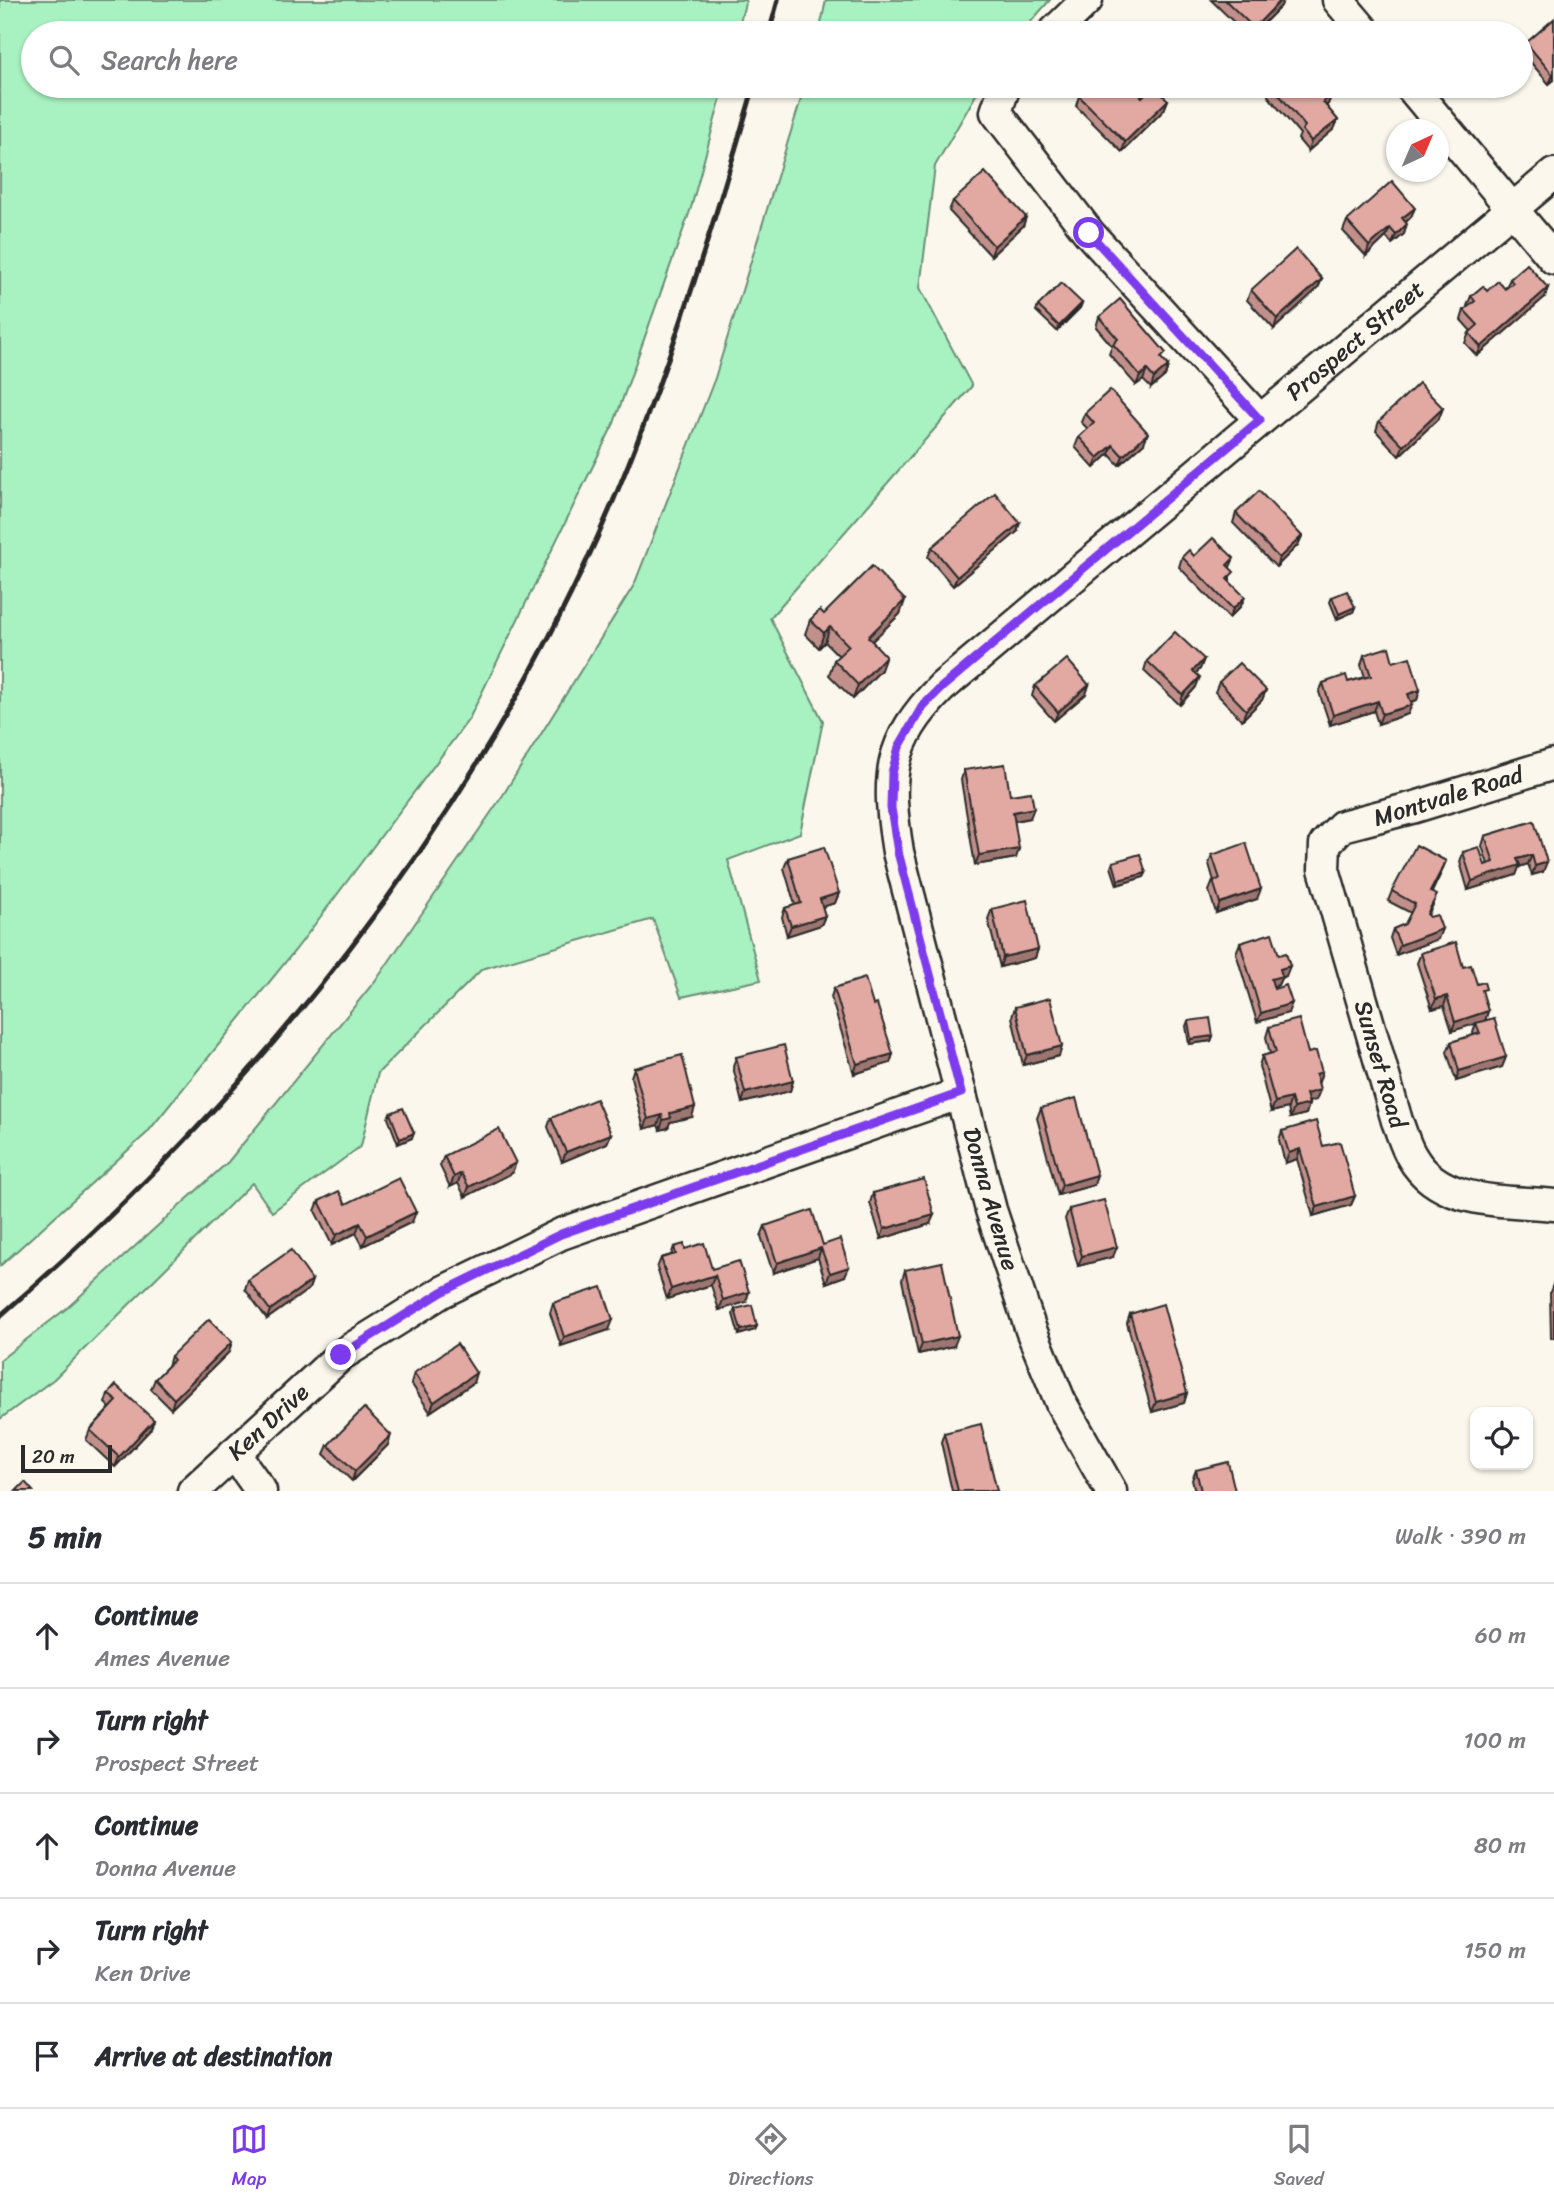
<!DOCTYPE html>
<html lang="en">
<head>
<meta charset="utf-8">
<style>
  :root { --surface:#fff; --page:#f7f7f7; --text:#2b2b33; --muted:#7c7c81; --line:#e1e1e2; --accent:#7c3aed }
  body { margin:0; font-family:Sriracha,sans-serif; background:var(--page); color:var(--text) }
  .controls { position:absolute; right:21px; bottom:21px; display:grid; overflow:hidden; border-radius:14px; box-shadow:0 2px 5px #0004 }
  .controls button { width:63px; height:63px; display:grid; place-items:center; padding:0; border:0; border-bottom:2px solid var(--line); background:var(--surface); color:var(--text); font:35px sans-serif }
  .compass { position:absolute; left:1386px; top:119px; width:63px; height:63px; border-radius:50%; background:var(--surface); box-shadow:0 2px 5px #0004; rotate:44deg }
  .scale { position:absolute; left:21px; bottom:18px; width:91px; box-sizing:border-box; padding-left:7px; border:4px solid #2b2b2b; border-top:0; font-size:19px; line-height:24px; white-space:nowrap; color:#2b2b2b; -webkit-text-stroke:5px #fbf7ec; paint-order:stroke }
  .stop { position:absolute; width:21px; height:21px; margin:-16px; border:5px solid #7c3aed; border-radius:50%; background:#fff }
  .stop.end { background:#7c3aed; border-color:#fff; box-shadow:0 2px 7px #0008 }
  .list { margin:0; padding:0; list-style:none }
  h2 { display:flex; justify-content:space-between; align-items:center; height:91px; margin:0; padding:0 28px; font-size:30px }
  h2 small { font-size:23px; font-weight:400; color:var(--muted) }
  .list li { display:grid; grid-template-columns:46px 1fr auto; gap:21px; align-items:center; box-sizing:border-box; height:105px; padding:0 28px; border-top:2px solid var(--line) }
  .list b { display:block; font-size:26px; white-space:nowrap }
  .list p { margin:0; font-size:23px; white-space:nowrap; color:var(--muted) }
  .list em { font-size:23px; font-style:normal; color:var(--muted) }
  .icon { flex:none; width:38px; height:38px; fill:none; stroke:currentColor; stroke-width:2; stroke-linecap:round; stroke-linejoin:round }
  .map { position:relative; flex:none; width:1554px; height:1491px; overflow:hidden }
  .search { position:absolute; background:var(--surface); box-shadow:0 2px 5px #0004; left:21px; right:21px; top:21px; height:77px; display:flex; align-items:center; gap:18px; box-sizing:border-box; padding:0 24px; border-radius:38px; color:var(--muted); font-size:26px }
  .sheet { height:616px; background:var(--surface) }
  nav { display:flex; justify-content:space-around; align-items:center; box-sizing:border-box; height:98px; border-top:2px solid var(--line); background:var(--surface); font-size:19px; color:var(--muted) }
  nav a { display:grid; justify-items:center; gap:4px }
  nav .on { color:var(--accent) }
  .map>svg:first-child { display:block }
  .green { fill:#a8f1c0; stroke:#6a8e76; stroke-width:2 }
  .lines { fill:none; stroke-linecap:round; stroke-linejoin:round }
  .street-casing { stroke:#2b2b2b; stroke-width:35 }
  .street { stroke:#fbf7ec; stroke-width:30 }
  .rail { stroke:#2b2b2b; stroke-width:5 }
  .wall { fill:#c2908b; stroke:#2b2b2b; stroke-width:2 }
  .shaded-wall { fill:#9e7671; stroke:#2b2b2b; stroke-width:2 }
  .building { fill:#e2a8a2; stroke:#2b2b2b; stroke-width:2 }
  .route { stroke:#7c3aed; stroke-width:9 }
  .labels { text-anchor:middle; dominant-baseline:central; stroke-width:5; stroke-linejoin:round; paint-order:stroke }
  .street-label { font-size:24px; fill:#2b2b2b; stroke:#fbf7ec }
</style>
</head>
<body>
<div class="map">
<svg width="1554" height="1491" viewBox="0 0 1554 1491">
  <rect width="100%" height="100%" fill="#fbf7ec"/>
  <filter id="ink" filterUnits="userSpaceOnUse"><feTurbulence type="fractalNoise" baseFrequency=".0143" numOctaves="2"/><feDisplacementMap in="SourceGraphic" scale="14" xChannelSelector="R" yChannelSelector="G"/><feConvolveMatrix kernelMatrix="1 2 1 2 8 2 1 2 1" color-interpolation-filters="sRGB"/></filter>
  <g filter="url(#ink)">
    <g class="green">
      <polygon points="0,0 746,0 737,33 33,33 33,86 724,86 691,208 614,423 469,719 297,948 147,1133 0,1266"/>
      <polygon points="826,0 1050,0 1021,33 819,33"/>
      <polygon points="805,86 981,86 935,166 920,288 972,386 770,618 823,721 800,833 728,860 761,980 681,997 653,919 482,969 378,1073 361,1146 272,1212 252,1183 54,1379 0,1419 0,1360 67,1308 228,1162 379,976 503,795 634,585 715,378"/>
    </g>
    <g class="lines">
      <defs>
        <g id="street">
          <polyline points="1338,0 1366,33"/>
          <polyline points="1053,33 1087,0"/>
          <polyline points="1005,86 996,112 1089,233 1260,420"/>
          <polyline points="1410,86 1554,259"/>
          <path id="s1" d="M1554,764L1415,807L1342,826L1325,844L1324,869L1397,1121C1402,1133 1405,1146 1412,1157C1440,1206 1505,1200 1554,1205"/>
          <polyline points="234,1453 261,1491"/>
          <path id="s2" d="M193,1491L341,1355L442,1292L561,1234L961,1093"/>
          <path id="s3" d="M1111,1491L1061,1403L1031,1330L991,1210L898,852C886,778 887,742 942,687L1554,174"/>
        </g>
      </defs>
      <use href="#street" class="street-casing"/>
      <use href="#street" class="street"/>
      <g class="rail">
        <polyline points="769,33 778,0"/>
        <path d="M0,1316C256,1096 474,823 609,511C668,373 712,230 754,86"/>
      </g>
    </g>
    <g class="wall">
      <polygon points="1211,0 1283,0 1281,6 1254,33 1245,33"/>
      <polygon points="1554,19 1554,80 1549,84 1522,52 1526,43"/>
      <polygon points="1272,86 1332,94 1328,104 1326,106 1338,120 1334,129 1308,151 1298,139 1300,134 1268,96"/>
      <polygon points="1079,96 1142,97 1168,100 1164,110 1122,152 1076,106"/>
      <polygon points="953,201 1026,217 1023,226 991,256 949,211"/>
      <polygon points="1411,217 1406,222 1404,234 1392,244 1386,237 1366,256 1343,231 1347,221"/>
      <polygon points="1322,279 1318,288 1274,329 1247,300 1251,290"/>
      <polygon points="1510,279 1545,297 1477,356 1465,343 1469,333 1471,331 1461,320 1464,310 1468,307 1467,306 1471,296 1487,291 1505,289"/>
      <polygon points="1082,303 1080,308 1057,331 1036,311 1038,306"/>
      <polygon points="1099,317 1164,361 1168,366 1165,376 1151,388 1143,380 1136,385 1109,354 1112,346 1096,327"/>
      <polygon points="1443,408 1439,418 1399,456 1376,431 1379,421"/>
      <polygon points="1085,413 1144,443 1119,465 1109,454 1094,468 1075,447 1079,437 1088,429 1081,422"/>
      <polygon points="1236,513 1302,536 1298,545 1276,567 1233,523"/>
      <polygon points="1017,532 953,586 928,557 932,547"/>
      <polygon points="1194,556 1230,568 1230,582 1241,606 1229,618 1179,567 1182,557"/>
      <polygon points="1332,597 1355,607 1353,612 1337,619 1330,602"/>
      <polygon points="905,600 900,614 872,641 881,670 853,699 829,675 834,660 839,656 825,642 819,648 805,634 810,620 824,614"/>
      <polygon points="1364,655 1393,662 1420,690 1417,700 1411,702 1408,714 1378,724 1374,711 1330,725 1319,692 1323,683 1348,682 1365,677 1361,665"/>
      <polygon points="1204,659 1200,669 1196,673 1196,687 1180,705 1144,671 1147,661"/>
      <polygon points="1219,682 1266,690 1262,700 1242,720 1215,692"/>
      <polygon points="1089,685 1086,694 1054,721 1032,696 1035,686"/>
      <polygon points="964,770 1010,795 1030,818 1014,821 1016,858 975,865 961,780"/>
      <polygon points="1534,821 1543,872 1532,875 1528,864 1519,867 1516,875 1468,890 1460,862 1463,852 1485,865 1488,864 1482,846 1485,836"/>
      <polygon points="1212,855 1257,899 1216,913 1209,891 1213,881 1214,881 1209,864"/>
      <polygon points="788,858 839,893 835,903 822,907 825,916 821,925 787,936 782,917 785,908 795,905 784,868"/>
      <polygon points="1113,862 1146,873 1144,877 1117,885 1111,867"/>
      <polygon points="1442,871 1432,892 1433,905 1428,915 1438,939 1396,955 1390,938 1393,929 1405,924 1411,913 1388,901 1392,891"/>
      <polygon points="992,909 1038,949 1035,958 1000,967 988,919"/>
      <polygon points="1240,943 1279,955 1286,976 1281,978 1278,985 1274,987 1288,1013 1257,1022 1236,953"/>
      <polygon points="1421,953 1463,967 1477,984 1483,995 1488,1011 1485,1021 1506,1057 1502,1067 1456,1081 1447,1052 1451,1042 1474,1035 1473,1033 1476,1023 1452,1031 1444,1006 1432,1009 1417,963"/>
      <polygon points="834,988 893,1054 890,1063 854,1074 831,997"/>
      <polygon points="1015,1007 1062,1046 1059,1056 1023,1065 1012,1017"/>
      <polygon points="1188,1021 1213,1036 1211,1041 1189,1044 1186,1026"/>
      <polygon points="1269,1027 1308,1053 1322,1072 1318,1082 1320,1090 1316,1100 1308,1102 1309,1104 1306,1114 1290,1118 1288,1108 1271,1112 1259,1066 1262,1056 1270,1054 1266,1037"/>
      <polygon points="736,1057 793,1081 790,1091 742,1103 733,1067"/>
      <polygon points="634,1068 692,1117 670,1122 668,1128 660,1130 658,1125 644,1129 631,1077"/>
      <polygon points="1041,1108 1094,1185 1058,1195 1037,1118"/>
      <polygon points="390,1113 414,1133 412,1138 398,1144 388,1118"/>
      <polygon points="551,1118 611,1134 607,1143 562,1162 548,1127"/>
      <polygon points="1282,1131 1355,1196 1351,1205 1313,1216 1297,1159 1285,1163 1279,1140"/>
      <polygon points="444,1156 512,1173 465,1197 458,1183 450,1187 440,1166"/>
      <polygon points="873,1193 930,1224 881,1239 870,1203"/>
      <polygon points="319,1201 412,1222 363,1246 356,1233 332,1245 315,1211"/>
      <polygon points="1069,1209 1113,1257 1078,1266 1065,1219"/>
      <polygon points="765,1226 823,1245 845,1276 826,1283 818,1258 773,1273 761,1236"/>
      <polygon points="674,1247 685,1249 746,1302 719,1310 711,1285 667,1299 657,1268 661,1258 671,1255"/>
      <polygon points="905,1270 954,1346 918,1354 902,1280"/>
      <polygon points="248,1280 312,1280 309,1289 267,1319 245,1289"/>
      <polygon points="1554,1282 1554,1338 1551,1338 1550,1292"/>
      <polygon points="553,1303 609,1330 561,1346 550,1313"/>
      <polygon points="735,1309 757,1326 755,1330 739,1335 733,1314"/>
      <polygon points="1130,1314 1187,1393 1184,1403 1152,1412 1127,1323"/>
      <polygon points="229,1352 171,1409 151,1389 155,1379 168,1366 171,1356"/>
      <polygon points="414,1373 473,1383 430,1412 411,1383"/>
      <polygon points="108,1394 154,1420 150,1430 115,1467 86,1440 90,1430 110,1408 105,1403"/>
      <polygon points="944,1433 997,1491 952,1491 941,1442"/>
      <polygon points="328,1445 388,1445 352,1481 324,1454"/>
      <polygon points="1196,1470 1235,1491 1195,1491 1192,1480"/>
    </g>
    <g class="shaded-wall">
      <polygon points="1281,0 1283,0 1281,6 1254,33 1252,33 1254,28"/>
      <polygon points="1554,73 1554,80 1549,84 1553,75"/>
      <polygon points="1332,94 1328,104 1319,112 1323,102"/>
      <polygon points="1168,100 1164,110 1122,152 1125,142"/>
      <polygon points="1338,120 1334,129 1308,151 1311,141"/>
      <polygon points="1415,208 1411,217 1399,228 1402,218"/>
      <polygon points="1026,217 1023,226 991,256 994,246"/>
      <polygon points="1407,224 1404,234 1392,244 1396,235"/>
      <polygon points="1390,228 1386,237 1366,256 1369,246"/>
      <polygon points="1322,279 1318,288 1274,329 1277,319"/>
      <polygon points="1548,288 1545,297 1477,356 1481,347"/>
      <polygon points="1082,303 1080,308 1057,331 1059,326"/>
      <polygon points="1168,366 1165,376 1151,388 1154,378"/>
      <polygon points="1147,370 1143,380 1136,385 1140,376"/>
      <polygon points="1443,408 1439,418 1399,456 1403,446"/>
      <polygon points="1148,433 1144,443 1119,465 1123,456"/>
      <polygon points="1113,445 1109,454 1094,468 1098,458"/>
      <polygon points="1020,523 1017,532 953,586 957,577"/>
      <polygon points="1302,536 1298,545 1276,567 1279,558"/>
      <polygon points="1234,558 1230,567 1223,575 1227,565"/>
      <polygon points="1245,597 1241,606 1229,618 1233,609"/>
      <polygon points="905,600 900,614 862,651 868,637"/>
      <polygon points="1355,607 1353,612 1337,619 1339,614"/>
      <polygon points="830,627 825,642 819,648 824,633"/>
      <polygon points="886,656 881,670 853,699 858,685"/>
      <polygon points="1204,659 1200,669 1189,680 1193,671"/>
      <polygon points="1200,677 1196,687 1180,705 1183,695"/>
      <polygon points="1089,685 1086,694 1054,721 1058,712"/>
      <polygon points="1266,690 1262,700 1242,720 1246,710"/>
      <polygon points="1420,690 1417,700 1405,704 1408,694"/>
      <polygon points="1378,701 1374,711 1330,725 1333,715"/>
      <polygon points="1412,705 1408,714 1378,724 1382,714"/>
      <polygon points="1034,808 1030,818 1009,822 1013,812"/>
      <polygon points="1019,849 1016,858 975,865 979,855"/>
      <polygon points="1532,855 1528,864 1519,867 1516,875 1468,890 1472,881 1517,859"/>
      <polygon points="1446,861 1442,871 1427,901 1430,892"/>
      <polygon points="1547,862 1543,872 1532,875 1535,866"/>
      <polygon points="1146,873 1144,877 1117,885 1118,880"/>
      <polygon points="1261,889 1257,899 1216,913 1220,903"/>
      <polygon points="839,893 835,903 816,909 820,899"/>
      <polygon points="825,916 821,925 787,936 791,926"/>
      <polygon points="1442,929 1438,939 1396,955 1400,945"/>
      <polygon points="1038,949 1035,958 1000,967 1003,957"/>
      <polygon points="1290,966 1286,976 1281,978 1278,985 1268,989 1271,979 1280,969"/>
      <polygon points="1447,996 1444,1006 1432,1009 1436,999"/>
      <polygon points="1292,1003 1288,1013 1257,1022 1261,1013"/>
      <polygon points="1488,1011 1485,1021 1452,1031 1455,1022"/>
      <polygon points="1213,1036 1211,1041 1189,1044 1191,1039"/>
      <polygon points="1062,1046 1059,1056 1023,1065 1027,1055"/>
      <polygon points="893,1054 890,1063 854,1074 857,1064"/>
      <polygon points="1506,1057 1502,1067 1456,1081 1459,1071"/>
      <polygon points="1322,1072 1319,1082 1312,1084 1316,1074"/>
      <polygon points="793,1081 790,1091 742,1103 745,1093"/>
      <polygon points="1320,1090 1316,1100 1303,1103 1306,1094"/>
      <polygon points="1291,1098 1288,1108 1271,1112 1275,1102"/>
      <polygon points="1309,1104 1306,1114 1290,1118 1294,1108"/>
      <polygon points="695,1107 692,1117 670,1122 668,1128 660,1130 663,1120 670,1113"/>
      <polygon points="662,1115 658,1125 644,1129 648,1119"/>
      <polygon points="414,1133 412,1138 398,1144 400,1139"/>
      <polygon points="611,1134 607,1143 562,1162 566,1152"/>
      <polygon points="1300,1149 1297,1159 1285,1163 1289,1153"/>
      <polygon points="516,1163 512,1173 465,1197 469,1187"/>
      <polygon points="461,1173 458,1183 450,1187 454,1177"/>
      <polygon points="1097,1175 1094,1185 1058,1195 1062,1185"/>
      <polygon points="1355,1196 1351,1205 1313,1216 1317,1207"/>
      <polygon points="416,1212 412,1222 363,1246 367,1236"/>
      <polygon points="934,1215 930,1224 881,1239 884,1229"/>
      <polygon points="360,1223 356,1233 332,1245 336,1235"/>
      <polygon points="1117,1247 1113,1257 1078,1266 1082,1256"/>
      <polygon points="821,1248 818,1258 773,1273 777,1263"/>
      <polygon points="849,1267 845,1276 826,1283 830,1273"/>
      <polygon points="715,1275 711,1285 667,1299 671,1289"/>
      <polygon points="312,1280 309,1289 267,1319 270,1310"/>
      <polygon points="749,1292 746,1302 719,1310 723,1300"/>
      <polygon points="613,1320 609,1330 561,1346 564,1337"/>
      <polygon points="757,1326 755,1330 739,1335 741,1330"/>
      <polygon points="958,1336 954,1346 918,1354 922,1344"/>
      <polygon points="232,1342 229,1352 171,1409 174,1399"/>
      <polygon points="476,1373 473,1383 430,1412 434,1402"/>
      <polygon points="1187,1393 1184,1403 1152,1412 1156,1402"/>
      <polygon points="154,1420 150,1430 115,1467 119,1457"/>
      <polygon points="391,1435 388,1445 352,1481 355,1471"/>
    </g>
    <g class="building">
      <polygon points="1225,0 1281,0 1254,28"/>
      <polygon points="1554,19 1554,73 1553,75 1526,43"/>
      <polygon points="1090,86 1131,86 1142,97 1153,86 1168,100 1125,142 1079,96"/>
      <polygon points="1272,86 1325,86 1332,94 1323,102 1338,120 1311,141 1302,130 1305,126"/>
      <polygon points="985,172 1026,217 994,246 953,201"/>
      <polygon points="1392,181 1415,208 1402,218 1407,224 1396,235 1390,228 1369,246 1347,221"/>
      <polygon points="1296,249 1322,279 1277,319 1251,290"/>
      <polygon points="1527,264 1548,288 1481,347 1469,333 1478,325 1464,310 1475,301 1471,296 1483,286 1487,291 1498,281 1505,289 1513,283 1510,279"/>
      <polygon points="1061,283 1082,303 1059,326 1038,306"/>
      <polygon points="1120,299 1166,353 1161,358 1168,366 1154,378 1147,370 1140,376 1113,344 1118,339 1099,317"/>
      <polygon points="1419,383 1443,408 1403,446 1379,421"/>
      <polygon points="1110,390 1148,433 1123,456 1113,445 1098,458 1079,437 1094,423 1085,413"/>
      <polygon points="1259,491 1302,536 1279,558 1236,513"/>
      <polygon points="995,493 1020,523 957,577 932,547"/>
      <polygon points="1213,538 1234,558 1227,565 1234,572 1227,579 1245,597 1233,609 1182,557 1189,550 1194,556"/>
      <polygon points="872,566 905,600 868,637 886,656 858,685 834,660 849,646 830,627 824,633 810,620 820,610 824,614"/>
      <polygon points="1347,591 1355,607 1339,614 1332,597"/>
      <polygon points="1175,632 1204,659 1193,671 1200,677 1183,695 1147,661"/>
      <polygon points="1389,647 1393,662 1410,657 1420,690 1408,694 1412,705 1382,714 1378,701 1333,715 1323,683 1346,675 1348,682 1371,676 1364,655"/>
      <polygon points="1067,659 1089,685 1058,712 1035,686"/>
      <polygon points="1239,663 1266,690 1246,710 1219,682"/>
      <polygon points="1005,764 1010,795 1031,792 1034,808 1013,812 1019,849 979,855 964,770"/>
      <polygon points="1534,821 1547,862 1535,866 1532,855 1517,859 1520,865 1472,881 1463,852 1479,847 1485,865 1494,862 1485,836"/>
      <polygon points="1246,843 1261,889 1220,903 1213,881 1220,879 1212,855"/>
      <polygon points="1416,845 1446,861 1430,892 1437,895 1427,914 1430,917 1437,915 1442,929 1400,945 1393,929 1405,924 1415,904 1392,891"/>
      <polygon points="824,847 839,893 820,899 825,916 791,926 785,908 801,903 788,858"/>
      <polygon points="1140,854 1146,873 1118,880 1113,862"/>
      <polygon points="1027,900 1038,949 1003,957 992,909"/>
      <polygon points="1272,933 1279,955 1286,953 1290,966 1280,969 1282,976 1271,979 1274,989 1286,985 1292,1003 1261,1013 1240,943"/>
      <polygon points="1456,942 1463,967 1471,965 1477,984 1484,982 1486,989 1482,990 1488,1011 1455,1022 1447,996 1436,999 1421,953"/>
      <polygon points="865,978 873,1005 877,1004 893,1054 857,1064 834,988"/>
      <polygon points="1050,998 1062,1046 1027,1055 1015,1007"/>
      <polygon points="1210,1018 1213,1036 1191,1039 1188,1021"/>
      <polygon points="1494,1018 1506,1057 1459,1071 1451,1042 1480,1033 1476,1023"/>
      <polygon points="1299,1019 1308,1053 1316,1051 1322,1072 1316,1074 1320,1090 1306,1094 1309,1104 1294,1108 1291,1098 1275,1102 1262,1056 1276,1052 1269,1027"/>
      <polygon points="784,1045 793,1081 745,1093 736,1057"/>
      <polygon points="682,1055 695,1107 670,1113 671,1118 663,1120 662,1115 648,1119 634,1068"/>
      <polygon points="1076,1098 1097,1175 1062,1185 1041,1108"/>
      <polygon points="596,1099 611,1134 566,1152 551,1118"/>
      <polygon points="403,1108 414,1133 400,1139 390,1113"/>
      <polygon points="1316,1121 1323,1146 1340,1142 1355,1196 1317,1207 1300,1149 1289,1153 1282,1131"/>
      <polygon points="499,1129 516,1163 469,1187 461,1173 454,1177 444,1156"/>
      <polygon points="399,1178 416,1212 367,1236 360,1223 336,1235 319,1201 339,1191 346,1204"/>
      <polygon points="924,1179 934,1215 884,1229 873,1193"/>
      <polygon points="1104,1200 1117,1247 1082,1256 1069,1209"/>
      <polygon points="812,1210 823,1245 840,1239 849,1267 830,1273 821,1248 777,1263 765,1226"/>
      <polygon points="704,1243 712,1269 739,1261 749,1292 723,1300 715,1275 671,1289 661,1258 676,1254 674,1247 684,1244 685,1249"/>
      <polygon points="291,1250 312,1280 270,1310 248,1280"/>
      <polygon points="942,1262 958,1336 922,1344 905,1270"/>
      <polygon points="602,1287 613,1320 564,1337 553,1303"/>
      <polygon points="1163,1304 1187,1393 1156,1402 1130,1314"/>
      <polygon points="752,1305 757,1326 741,1330 735,1309"/>
      <polygon points="209,1319 232,1342 174,1399 155,1379 174,1360 171,1356"/>
      <polygon points="457,1344 476,1373 434,1402 414,1373"/>
      <polygon points="116,1385 154,1420 119,1457 90,1430 117,1401 108,1394"/>
      <polygon points="364,1408 391,1435 355,1471 328,1445"/>
      <polygon points="981,1424 997,1491 958,1491 944,1433"/>
      <polygon points="1228,1462 1235,1491 1201,1491 1196,1470"/>
      <polygon points="25,1482 33,1491 16,1491"/>
    </g>
  </g>
  <g class="lines" filter="url(#ink)">
    <polyline class="route" points="341,1355 442,1292 561,1234 961,1093 898,852 891,808 892,773 899,747 922,707 942,687 1260,420 1089,233"/>
  </g>
  <g class="labels">
    <g class="street-label">
      <text stroke="none"><textPath href="#s3" startOffset="1396">Prospect Street</textPath></text>
      <text transform="translate(1448 796) rotate(-17)">Montvale Road</text>
      <text stroke="none"><textPath href="#s1" startOffset="474">Sunset Road</textPath></text>
      <text transform="translate(991 1199) rotate(74)">Donna Avenue</text>
      <text stroke="none"><textPath href="#s2" startOffset="102">Ken Drive</textPath></text>
    </g>
  </g>
</svg>
<div class="controls">
<button><svg class="icon" aria-label="locate" viewBox="0 0 24 24"><circle cx="12" cy="12" r="6"/><path d="M12 2v4M12 18v4M2 12h4M18 12h4"/></svg></button>
</div>
<svg class="compass" viewBox="-18 -18 36 36"><path d="M0-13l5 13h-10z" fill="#e53935"/><path d="M0 13l5-13h-10z" fill="#7c7c81"/></svg>
<div class="scale">20 m</div>
<div class="stop" style="left:1089px;top:233px"></div>
<div class="stop end" style="left:341px;top:1355px"></div>
<div class="search"><svg class="icon" aria-label="search" viewBox="0 0 24 24"><circle cx="10" cy="10" r="6"/><path d="M15 15l6 6"/></svg>Search here</div>
</div>
<section class="sheet">
<h2>5 min<small>Walk · 390 m</small></h2>
<ul class="list">
<li><svg class="icon" aria-label="ahead" viewBox="0 0 24 24"><path d="M12 20V5M6 11l6-6 6 6"/></svg><div><b>Continue</b><p>Ames Avenue</p></div><em>60 m</em></li>
<li><svg class="icon" aria-label="right" viewBox="0 0 24 24"><path d="M7 20v-9h11M14 6l5 5-5 5"/></svg><div><b>Turn right</b><p>Prospect Street</p></div><em>100 m</em></li>
<li><svg class="icon" aria-label="ahead" viewBox="0 0 24 24"><path d="M12 20V5M6 11l6-6 6 6"/></svg><div><b>Continue</b><p>Donna Avenue</p></div><em>80 m</em></li>
<li><svg class="icon" aria-label="right" viewBox="0 0 24 24"><path d="M7 20v-9h11M14 6l5 5-5 5"/></svg><div><b>Turn right</b><p>Ken Drive</p></div><em>150 m</em></li>
<li><svg class="icon" aria-label="arrive" viewBox="0 0 24 24"><path d="M6 21V4h12l-3 4 3 4H6"/></svg><div><b>Arrive at destination</b></div></li>
</ul>
</section>
<nav>
<a class="on"><svg class="icon" aria-label="map" viewBox="0 0 24 24"><path d="M3 6l6-2 6 2 6-2v14l-6 2-6-2-6 2zM9 4v14M15 6v14"/></svg>Map</a>
<a><svg class="icon" aria-label="directions" viewBox="0 0 24 24"><path d="M12 3l9 9-9 9-9-9zM9 14v-3h6M13 9l2 2-2 2"/></svg>Directions</a>
<a><svg class="icon" aria-label="saved" viewBox="0 0 24 24"><path d="M7 4h10v16l-5-4-5 4z"/></svg>Saved</a>
</nav>
</body>
</html>
